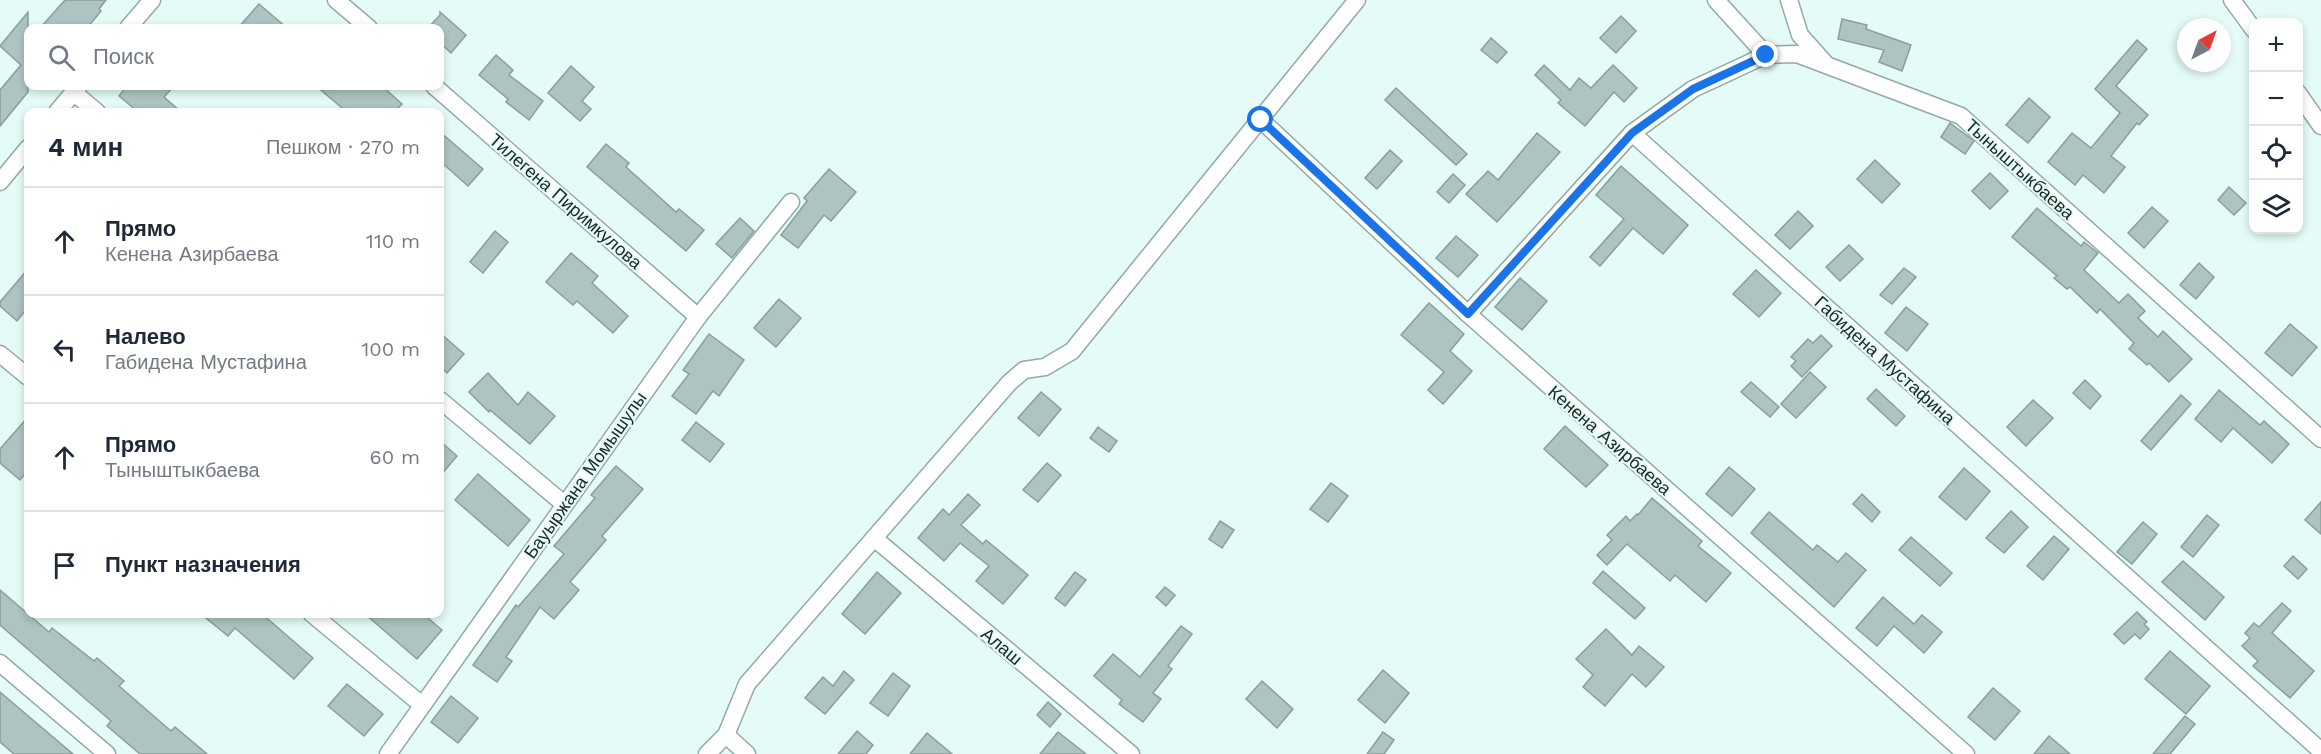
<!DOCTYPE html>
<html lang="ru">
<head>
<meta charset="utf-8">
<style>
  :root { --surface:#fff; --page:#f2f2f3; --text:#1f2937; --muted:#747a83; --line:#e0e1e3 }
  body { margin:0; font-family:"Work Sans",sans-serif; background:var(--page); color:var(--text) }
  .controls { position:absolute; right:18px; top:18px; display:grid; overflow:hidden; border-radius:12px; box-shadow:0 3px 9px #0003 }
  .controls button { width:54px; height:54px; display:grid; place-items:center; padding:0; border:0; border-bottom:2px solid var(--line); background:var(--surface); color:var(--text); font:30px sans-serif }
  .compass { position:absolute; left:2177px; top:18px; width:54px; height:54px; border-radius:50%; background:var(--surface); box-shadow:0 3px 9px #0003; rotate:41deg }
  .stop { position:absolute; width:18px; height:18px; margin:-14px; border:4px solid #1a73e8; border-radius:50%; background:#fff }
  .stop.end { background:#1a73e8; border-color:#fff; box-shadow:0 2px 6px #0008 }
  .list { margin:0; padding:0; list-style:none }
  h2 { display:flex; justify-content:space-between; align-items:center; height:78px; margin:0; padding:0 24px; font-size:26px }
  h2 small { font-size:20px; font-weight:400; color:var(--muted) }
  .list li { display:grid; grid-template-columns:39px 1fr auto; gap:18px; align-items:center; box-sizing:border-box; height:108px; padding:0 24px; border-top:2px solid var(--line) }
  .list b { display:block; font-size:22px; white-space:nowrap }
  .list p { margin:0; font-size:20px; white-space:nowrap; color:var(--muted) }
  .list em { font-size:20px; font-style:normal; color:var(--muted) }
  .icon { flex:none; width:33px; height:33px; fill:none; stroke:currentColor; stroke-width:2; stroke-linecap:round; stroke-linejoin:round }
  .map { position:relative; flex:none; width:2321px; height:754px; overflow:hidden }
  .search { position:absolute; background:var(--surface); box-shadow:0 3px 9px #0003; left:24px; top:24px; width:420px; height:66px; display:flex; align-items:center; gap:15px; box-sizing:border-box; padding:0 21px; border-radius:12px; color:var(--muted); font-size:22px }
  .panel { position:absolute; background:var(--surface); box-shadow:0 3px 9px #0003; left:24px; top:108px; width:420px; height:510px; border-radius:12px }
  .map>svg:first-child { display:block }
  .building { fill:#aec4c2; stroke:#8a9f9d; stroke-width:1.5 }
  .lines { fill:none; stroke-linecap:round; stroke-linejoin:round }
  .street-casing { stroke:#93a9a6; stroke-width:19 }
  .street { stroke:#fff; stroke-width:16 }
  .route { stroke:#1a73e8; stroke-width:8 }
  .labels { text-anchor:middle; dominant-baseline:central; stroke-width:4.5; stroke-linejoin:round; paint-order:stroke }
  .street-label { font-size:18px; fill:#1e2726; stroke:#e4fbf8 }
</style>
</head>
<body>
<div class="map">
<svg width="2321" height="754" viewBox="0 0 2321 754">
  <rect width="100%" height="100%" fill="#e4fbf8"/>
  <g class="building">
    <polygon points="65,0 106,0 99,9 101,11 87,28 40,28"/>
    <polygon points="259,4 287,28 238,28"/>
    <polygon points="28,12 28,92 0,126 0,90 21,65 0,46"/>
    <polygon points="440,12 466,35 451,53 440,43 440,28 428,28 440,15"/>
    <polygon points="1621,16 1636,31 1616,53 1600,38"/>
    <polygon points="1842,19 1867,25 1866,29 1911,45 1902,71 1879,62 1884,50 1838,39"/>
    <polygon points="1491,38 1507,52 1497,63 1481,50"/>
    <polygon points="2137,40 2147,49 2116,86 2148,115 2139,125 2137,123 2111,156 2125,167 2104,193 2083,175 2075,185 2048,162 2072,133 2091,148 2120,113 2095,89"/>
    <polygon points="496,55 513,70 509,75 543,101 529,120 506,102 508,99 479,75"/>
    <polygon points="1544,65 1570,90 1579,78 1591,88 1613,65 1637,88 1624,102 1614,92 1585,126 1558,103 1561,100 1535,75"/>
    <polygon points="571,66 594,87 582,101 591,109 580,121 548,93"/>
    <polygon points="127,86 174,86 164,97 181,112 138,112 119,96"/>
    <polygon points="316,86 382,86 402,104 394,112 347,112"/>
    <polygon points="1396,88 1467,154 1456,165 1385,100"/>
    <polygon points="2029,98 2050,117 2028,143 2006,125"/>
    <polygon points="1950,123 1974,141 1965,154 1941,137"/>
    <polygon points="440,132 483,169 468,186 440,161"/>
    <polygon points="1537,133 1560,152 1497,222 1466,194 1488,171 1498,180"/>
    <polygon points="606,144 629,163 626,167 676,212 679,209 704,230 686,251 587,167"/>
    <polygon points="1390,150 1402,161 1377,189 1365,178"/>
    <polygon points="1875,160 1900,184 1882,203 1857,179"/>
    <polygon points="1621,166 1688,225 1663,254 1633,228 1600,266 1590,257 1624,219 1596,195"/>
    <polygon points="829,169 856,192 831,221 824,215 798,248 781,235 807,201 804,198"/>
    <polygon points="1990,173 2008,191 1990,209 1972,191"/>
    <polygon points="1453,174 1465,185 1449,203 1437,192"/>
    <polygon points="2229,187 2246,203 2234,215 2218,200"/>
    <polygon points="2152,207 2168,221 2144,248 2128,233"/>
    <polygon points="2037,208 2081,246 2084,242 2098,253 2084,270 2119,303 2128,294 2145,311 2138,318 2158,337 2163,331 2192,359 2169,382 2149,363 2147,365 2129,349 2134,343 2100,309 2097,313 2070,287 2067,289 2054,278 2057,276 2012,237"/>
    <polygon points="1798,211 1813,226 1790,249 1775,235"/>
    <polygon points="740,218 754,231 732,258 716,244"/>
    <polygon points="495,231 508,242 483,273 470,262"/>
    <polygon points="1456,236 1478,255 1458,277 1436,258"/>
    <polygon points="1849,245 1863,259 1840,281 1826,267"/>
    <polygon points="571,253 598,276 592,283 628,316 613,333 577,301 573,305 546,282"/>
    <polygon points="2199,263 2214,277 2196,299 2180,285"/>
    <polygon points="1904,268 1916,277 1892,304 1880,295"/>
    <polygon points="28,269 28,307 17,321 0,306 0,302"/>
    <polygon points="1756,270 1781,293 1759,317 1733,294"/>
    <polygon points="1520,278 1547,301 1522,330 1495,307"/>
    <polygon points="779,299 801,318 776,347 754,328"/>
    <polygon points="1429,303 1464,334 1450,351 1472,371 1443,404 1428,390 1444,372 1401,335"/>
    <polygon points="1906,307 1928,324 1907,351 1885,333"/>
    <polygon points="2290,324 2317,347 2292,376 2265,353"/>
    <polygon points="440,333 464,354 447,373 440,366"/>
    <polygon points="709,334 744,360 719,396 713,391 696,414 672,396 689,374 683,370"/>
    <polygon points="1821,335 1832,346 1802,377 1791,366 1796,361 1791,357 1808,339 1813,343"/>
    <polygon points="1810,372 1826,387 1796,418 1781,404"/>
    <polygon points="488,373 518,405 528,392 555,416 530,444 490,410 489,412 469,392"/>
    <polygon points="2085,380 2101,396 2090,409 2073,393"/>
    <polygon points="1751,382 1779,407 1770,417 1741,392"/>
    <polygon points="1876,389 1905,416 1896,426 1867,399"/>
    <polygon points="2219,390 2260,425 2264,421 2289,444 2272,463 2233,428 2221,442 2195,419"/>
    <polygon points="1041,392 1061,409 1039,436 1018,418"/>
    <polygon points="2181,395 2191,404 2151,450 2141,441"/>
    <polygon points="2033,400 2053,418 2026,446 2007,427"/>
    <polygon points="28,417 28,470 20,480 0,463 0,449"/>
    <polygon points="696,422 724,444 710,462 682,440"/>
    <polygon points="1565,426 1608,465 1586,487 1544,449"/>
    <polygon points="1098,427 1117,441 1109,452 1090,438"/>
    <polygon points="440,441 457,456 440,476"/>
    <polygon points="1047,463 1061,475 1038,502 1023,490"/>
    <polygon points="616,466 643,489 602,536 606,540 570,582 579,590 554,619 540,607 506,657 512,661 497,682 473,665 516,605 518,607 564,554 554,546 595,498 591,495"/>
    <polygon points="1729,467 1755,489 1732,516 1706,494"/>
    <polygon points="1964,468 1990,491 1966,520 1939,497"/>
    <polygon points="478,474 530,520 508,546 455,500"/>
    <polygon points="1331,483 1348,496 1328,522 1310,509"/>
    <polygon points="968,494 980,505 961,525 983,544 986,540 1028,575 1003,604 976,581 989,566 960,543 944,561 918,538 943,509 949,515"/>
    <polygon points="1862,494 1880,512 1872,522 1853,504"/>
    <polygon points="1652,498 1702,541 1698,546 1731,573 1706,602 1675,575 1670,581 1627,544 1607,565 1597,555 1612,540 1607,535 1626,516 1630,521 1637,514 1638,515"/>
    <polygon points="2321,502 2321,534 2305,520"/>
    <polygon points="2011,511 2028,527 2004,553 1986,538"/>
    <polygon points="1769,512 1813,550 1817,545 1838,562 1846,553 1866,570 1834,607 1751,533"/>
    <polygon points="2207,515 2219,525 2193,557 2181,547"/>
    <polygon points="1220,521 1234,530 1222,548 1209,539"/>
    <polygon points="2143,522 2157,534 2132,564 2117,552"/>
    <polygon points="2054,536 2069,549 2043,580 2027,566"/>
    <polygon points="1911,537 1952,573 1940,586 1899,550"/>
    <polygon points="2293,556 2307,569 2298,579 2284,566"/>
    <polygon points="2183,561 2224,597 2205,620 2162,582"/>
    <polygon points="1603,571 1645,608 1635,619 1593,583"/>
    <polygon points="877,572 901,593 865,634 842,614"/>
    <polygon points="1075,572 1086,580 1065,606 1055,598"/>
    <polygon points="1165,587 1175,595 1166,606 1156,597"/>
    <polygon points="0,590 49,632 52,628 94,661 97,658 124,681 119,686 171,731 175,727 207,754 140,754 107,726 111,721 0,625"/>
    <polygon points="1883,597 1914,624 1922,615 1942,632 1924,653 1894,626 1877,646 1856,628"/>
    <polygon points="2282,603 2291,611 2272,633 2314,671 2290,698 2253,666 2258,661 2242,646 2250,638 2245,633 2254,623 2259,627"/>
    <polygon points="2137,612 2147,622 2144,624 2149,629 2140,639 2135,634 2124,644 2114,634"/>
    <polygon points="201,614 262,614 313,658 294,679 235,628 228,636"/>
    <polygon points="365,614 423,614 442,630 417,659"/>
    <polygon points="1181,626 1192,634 1168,666 1172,669 1153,693 1161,699 1143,722 1119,704 1122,700 1094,676 1113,654 1140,677"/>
    <polygon points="1606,629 1632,655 1639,646 1664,667 1646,687 1632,674 1605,706 1583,687 1593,675 1576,659"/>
    <polygon points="2170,651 2210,686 2186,714 2145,679"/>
    <polygon points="1383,670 1409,693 1385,723 1358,700"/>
    <polygon points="844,671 854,680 825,714 805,698 823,677 833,686"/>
    <polygon points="893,673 910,686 888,716 870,703"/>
    <polygon points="1262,681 1293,709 1277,728 1246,699"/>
    <polygon points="347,684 383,714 364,736 328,706"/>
    <polygon points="1993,688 2020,711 1995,740 1968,717"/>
    <polygon points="0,692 40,726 73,754 14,754 0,742"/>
    <polygon points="451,696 478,718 458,743 431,722"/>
    <polygon points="1048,702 1061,714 1050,727 1037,715"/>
    <polygon points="2185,716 2195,724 2170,754 2153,754"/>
    <polygon points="857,731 873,745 866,754 838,754"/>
    <polygon points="1058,732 1086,754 1040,754"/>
    <polygon points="1383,732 1394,740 1384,754 1367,754"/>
    <polygon points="927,733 952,754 910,754"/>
    <polygon points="2049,736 2070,754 2034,754"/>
  </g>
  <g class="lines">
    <defs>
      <g id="street">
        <polyline points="336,0 369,28"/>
        <polyline points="1716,0 1766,55"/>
        <polyline points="1789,0 1800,35 1825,63"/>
        <polyline points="2232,0 2254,30"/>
        <polyline points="128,28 152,0"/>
        <polyline points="434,86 698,317"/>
        <polyline points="73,92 97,112"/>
        <polyline points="2298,93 2321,126"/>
        <polyline points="57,112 79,86"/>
        <polyline points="1261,120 1468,314 1966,754"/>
        <polyline points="1632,133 1693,89 1766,55 1797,54 1961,116 2321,439"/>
        <polyline points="0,182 28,148"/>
        <polyline points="1468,314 1632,133 2321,751"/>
        <polyline points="0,354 28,377"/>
        <polyline points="440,400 564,504"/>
        <polyline points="874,538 1131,754"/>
        <polyline points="312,614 422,705"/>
        <polyline points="0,663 107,754"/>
        <polyline points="726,735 747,754"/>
        <polyline points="388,754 698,317 791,202"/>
        <polyline points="707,754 726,735 747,684 1009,383 1024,370 1045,367 1072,351 1357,0"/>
      </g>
    </defs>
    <use href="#street" class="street-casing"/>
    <use href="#street" class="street"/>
  </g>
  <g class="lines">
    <polyline class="route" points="1261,120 1468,314 1632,133 1693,89 1766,55"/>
  </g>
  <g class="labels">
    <g class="street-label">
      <text transform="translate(2020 169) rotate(42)">Тыныштыкбаева</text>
      <text transform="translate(566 201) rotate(41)">Тилегена Пиримкулова</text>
      <text transform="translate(1885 360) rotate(42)">Габидена Мустафина</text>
      <text transform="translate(1610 440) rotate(41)">Кенена Азирбаева</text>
      <text transform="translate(585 475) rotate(-55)">Бауыржана Момышулы</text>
      <text transform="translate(1002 646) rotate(40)">Алаш</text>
    </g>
  </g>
</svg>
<div class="controls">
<button>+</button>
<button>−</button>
<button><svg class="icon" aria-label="locate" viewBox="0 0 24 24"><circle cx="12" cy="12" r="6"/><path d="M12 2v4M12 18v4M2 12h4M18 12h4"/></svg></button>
<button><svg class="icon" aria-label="layers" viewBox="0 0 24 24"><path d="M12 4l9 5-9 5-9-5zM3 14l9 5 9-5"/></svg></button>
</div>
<svg class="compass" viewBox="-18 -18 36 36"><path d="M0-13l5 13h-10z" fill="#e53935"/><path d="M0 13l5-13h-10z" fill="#747a83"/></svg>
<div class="stop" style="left:1261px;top:120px"></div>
<div class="stop end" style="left:1766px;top:55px"></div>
<div class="search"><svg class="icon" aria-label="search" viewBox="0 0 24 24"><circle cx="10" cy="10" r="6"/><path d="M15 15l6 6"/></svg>Поиск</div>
<section class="panel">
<h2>4 мин<small>Пешком · 270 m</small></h2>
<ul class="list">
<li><svg class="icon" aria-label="ahead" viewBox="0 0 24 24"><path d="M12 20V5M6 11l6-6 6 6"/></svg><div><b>Прямо</b><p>Кенена Азирбаева</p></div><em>110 m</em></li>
<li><svg class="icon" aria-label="left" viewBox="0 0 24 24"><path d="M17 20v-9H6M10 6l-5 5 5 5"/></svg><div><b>Налево</b><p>Габидена Мустафина</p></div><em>100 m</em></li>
<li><svg class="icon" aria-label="ahead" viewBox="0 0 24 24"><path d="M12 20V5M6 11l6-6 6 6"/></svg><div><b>Прямо</b><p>Тыныштыкбаева</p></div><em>60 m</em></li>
<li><svg class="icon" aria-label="arrive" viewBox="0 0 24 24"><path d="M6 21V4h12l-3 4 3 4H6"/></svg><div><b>Пункт назначения</b></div></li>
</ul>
</section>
</div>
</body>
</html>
